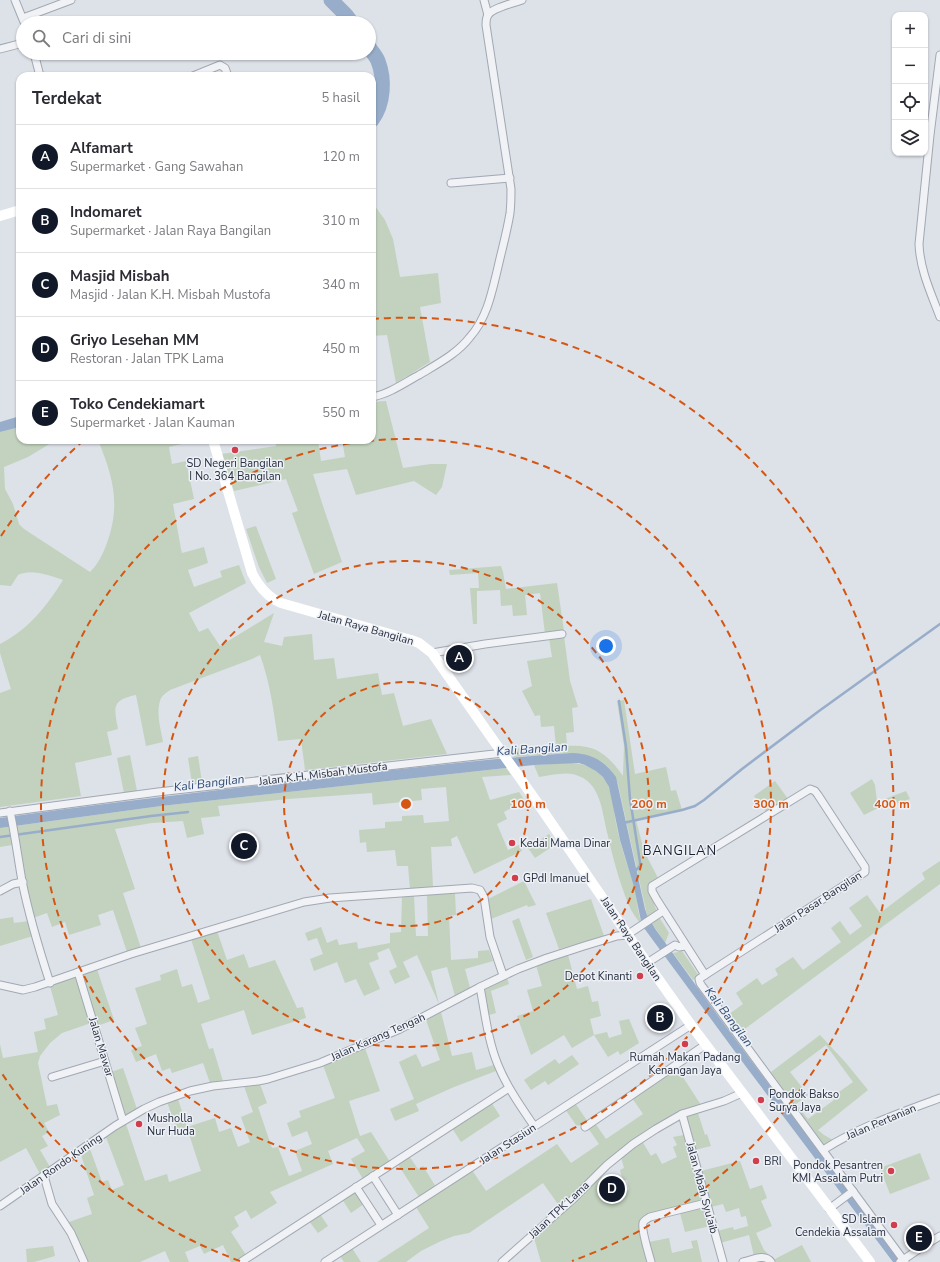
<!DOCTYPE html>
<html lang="id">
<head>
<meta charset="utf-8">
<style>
  :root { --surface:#fff; --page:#f7f7f7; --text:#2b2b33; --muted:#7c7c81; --line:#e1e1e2; --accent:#111827 }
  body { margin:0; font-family:"Nunito Sans",sans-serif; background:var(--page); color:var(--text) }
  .controls { position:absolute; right:12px; top:12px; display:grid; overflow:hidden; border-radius:8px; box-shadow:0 1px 3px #0004 }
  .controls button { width:36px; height:36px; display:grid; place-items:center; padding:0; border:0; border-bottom:1px solid var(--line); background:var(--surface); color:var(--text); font:20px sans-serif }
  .you { position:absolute; left:606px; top:646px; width:14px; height:14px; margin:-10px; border:3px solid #fff; border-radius:50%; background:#1a73e8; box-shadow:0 0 0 6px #1a73e833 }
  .badge { display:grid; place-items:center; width:26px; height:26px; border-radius:50%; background:var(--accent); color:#fff; font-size:13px; font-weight:700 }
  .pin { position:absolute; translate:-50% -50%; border:2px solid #fff; box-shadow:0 1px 4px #0006 }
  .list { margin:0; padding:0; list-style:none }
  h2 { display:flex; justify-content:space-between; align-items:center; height:52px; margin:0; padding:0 16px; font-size:17px }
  h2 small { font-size:13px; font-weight:400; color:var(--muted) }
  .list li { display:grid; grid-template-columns:26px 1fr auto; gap:12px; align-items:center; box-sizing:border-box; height:64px; padding:0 16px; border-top:1px solid var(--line) }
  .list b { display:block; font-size:15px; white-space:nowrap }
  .list p { margin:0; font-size:13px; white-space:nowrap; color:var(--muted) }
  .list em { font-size:13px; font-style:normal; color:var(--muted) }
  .icon { flex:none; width:22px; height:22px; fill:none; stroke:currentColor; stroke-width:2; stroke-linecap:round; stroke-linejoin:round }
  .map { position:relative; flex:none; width:940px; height:1262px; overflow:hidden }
  .search { position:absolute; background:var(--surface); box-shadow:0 1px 3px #0004; left:16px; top:16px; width:360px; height:44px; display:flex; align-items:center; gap:10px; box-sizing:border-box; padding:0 14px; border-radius:22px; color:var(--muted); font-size:15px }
  .panel { position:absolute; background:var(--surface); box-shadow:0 1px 3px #0004; left:16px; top:72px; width:360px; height:372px; border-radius:12px }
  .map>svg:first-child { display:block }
  .green { fill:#c2d2be; fill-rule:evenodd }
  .water { fill:#97adc9 }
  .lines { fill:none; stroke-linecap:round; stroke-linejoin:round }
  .stream { stroke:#97adc9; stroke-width:2.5 }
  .river { stroke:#97adc9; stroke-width:15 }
  .minor-casing { stroke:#a2a8b2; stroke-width:9 }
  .minor { stroke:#f0f2f6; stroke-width:7 }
  .secondary { stroke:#fff; stroke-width:10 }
  .ring { fill:none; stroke:#d55511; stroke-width:2; stroke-dasharray:7 5 }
  .poi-dot { fill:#d23d4d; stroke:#edf0f5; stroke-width:1.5 }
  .labels { text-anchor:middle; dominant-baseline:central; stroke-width:3; stroke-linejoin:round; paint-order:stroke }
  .poi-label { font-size:11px; fill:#262e3f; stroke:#edf0f5; text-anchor:start }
  .street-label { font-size:11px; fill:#262e3f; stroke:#edf0f5 }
  .water-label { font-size:12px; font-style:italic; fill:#2f4b74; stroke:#edf0f5 }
  .quarter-label { font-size:13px; letter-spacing:1px; fill:#191f2f; stroke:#edf0f5 }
  .centre { fill:#d55511; stroke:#edf0f5; stroke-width:2 }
  .ring-label { font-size:12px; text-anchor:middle; font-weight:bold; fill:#d55511; stroke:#edf0f5; stroke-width:3; stroke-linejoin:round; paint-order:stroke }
</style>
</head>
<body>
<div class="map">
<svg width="940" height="1262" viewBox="0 0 940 1262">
  <rect width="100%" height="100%" fill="#dde1e8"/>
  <g class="green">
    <polygon points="372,202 385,220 393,239 400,277 438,273 441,303 420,307 430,362 396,383 387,335 372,336"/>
    <polygon points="386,401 403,468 431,464 447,464 442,487 436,495 414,481 356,495 347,469 313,474 322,503 342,562 314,574 292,513 298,511 286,479 234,491 222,454 276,446 276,440 318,440 321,461 345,457 342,440 372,440 372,402"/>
    <path d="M20,427V440H56L28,457L4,467L5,489L13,504L19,524L24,529L90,572C98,564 103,554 107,543C121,504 113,477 98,440H181L182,444L169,447L172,464L186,461L194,499L173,504L181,549L182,553L204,547L208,563L188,570L194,587L222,577L220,571L239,565L246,583L189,613L199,632L208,628L220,646L274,613L264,642L282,646L284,637L312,634L314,660L334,658L337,679L378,673L382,695L394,693L403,726L431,719L447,754L305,770L301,739L278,741C274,712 270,682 260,655L252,659L170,690C166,693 161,696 160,701C156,714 161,730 163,742L146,746L136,695C111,700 114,708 118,729L107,732L112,755L75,763L81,796L0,807V693L11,689L0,653V644C28,630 47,606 63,580C51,576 31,568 18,575L11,586L0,585V432Z"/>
    <polygon points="256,526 276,579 267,583 259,567 246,529"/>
    <polygon points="501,566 503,572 506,589 557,583 564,631 545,634 540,593 525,595 527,615 513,616 512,605 501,606 500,590 477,591 477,624 473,624 470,588 479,588 478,573 450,575 449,570"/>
    <path d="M564,636L570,681L578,707L572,708L574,732L566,733L567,746C596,744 607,754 623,776L624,746L617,701L624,700L635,774L666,767L671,791L676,790L682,810L636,820L644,851L658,878L649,891L659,917L669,933L665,943L647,915L618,784C607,754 582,752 554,754C541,755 528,756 514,757L509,749L556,746L554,726L541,727L540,715L535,716L522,691L532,686L527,661L552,657L549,638Z"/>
    <polygon points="130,755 137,791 124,793 117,758"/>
    <polygon points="198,756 202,782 192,783 188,758"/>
    <path d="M566,763C581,763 592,765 602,776C613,788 613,807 616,823C620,845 628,866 634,887C638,901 637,916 644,928C638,920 631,912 628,903C619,881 613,858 608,836C604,822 603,807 597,794C594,787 588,780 581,777C569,770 552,775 539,777L534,765Z"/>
    <polygon points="506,768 511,775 482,777 490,800 519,792 525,801 504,812 507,819 497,824 508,850 519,845 522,851 474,874 457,836 451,839 452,846 431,847 433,887 410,889 408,866 397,866 395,850 367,852 366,842 360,843 359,830 385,828 385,822 402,821 402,816 423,815 424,823 449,821 446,787 421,789 422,800 373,805 372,793 288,799 218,806 220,816 201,818 204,834 187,838 183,821 152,823 115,829 135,889 123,893 141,948 127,952 113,910 98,915 101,925 69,935 65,922 52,927 47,913 33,918 18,844 0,847 0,828 161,806"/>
    <polygon points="872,779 875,785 877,802 906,791 910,799 881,809 878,808 864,815 850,793"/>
    <polygon points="775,781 791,803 769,816 754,796"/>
    <polygon points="549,834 556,844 535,858 528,848"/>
    <polygon points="940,861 940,884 734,1037 721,1020 743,1004 736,993 757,978 762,985 778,975 775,969 793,957 803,970 841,942 831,928 840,921 850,935 862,926 849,908 867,895 880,913 925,879 922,873"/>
    <polygon points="524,881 536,905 528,907 527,905 491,919 488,899"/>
    <polygon points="455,893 456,915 449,916 451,960 478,958 478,951 489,950 493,961 465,969 470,988 455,996 447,967 431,971 439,1004 417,955 403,962 410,977 395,984 389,971 397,967 389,948 377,953 379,959 369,963 380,989 364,996 356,979 345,983 337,962 314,971 310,959 323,954 317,938 308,941 305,933 321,927 327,943 337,939 339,945 357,942 358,949 390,943 390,933 401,932 402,897 414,896 416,936 428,936 427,895"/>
    <polygon points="591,899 604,936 559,949 546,913"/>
    <polygon points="13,917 14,923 29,921 33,936 0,946 0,919"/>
    <polygon points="519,918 533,957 526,960 512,921"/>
    <polygon points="217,931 227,960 244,954 249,968 275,960 297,1008 303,1007 306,1018 252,1035 244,1010 201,1024 209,1049 213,1048 223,1081 210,1083 203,1063 172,1073 170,1068 162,1071 156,1054 136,1062 131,1050 142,1046 135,1028 147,1024 135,988 161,980 160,975 177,969 182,987 192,984 198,1003 210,999 191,939"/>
    <polygon points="682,951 699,976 693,980 673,953"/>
    <polygon points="568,955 577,989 588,986 592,1002 598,1001 601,1016 590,1019 594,1035 607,1032 609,1038 622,1034 619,1021 629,1019 639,1043 620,1055 618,1051 608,1057 594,1035 572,1048 564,1035 531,1055 517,1016 533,1011 527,990 542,986 536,965"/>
    <polygon points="97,969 114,1020 97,1026 81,974"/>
    <polygon points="77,976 91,1023 62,1033 50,1043 40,1056 38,1063 47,1106 57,1104 60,1115 44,1123 49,1132 42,1136 48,1146 40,1150 50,1167 40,1174 26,1148 0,1162 0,1044 3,1058 38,1052 34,1032 46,1029 44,1019 58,1015 50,986"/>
    <polygon points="507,978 509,984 491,991 496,1013 489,1015 483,989"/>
    <polygon points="441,1012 452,1056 472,1052 476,1070 494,1065 496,1071 454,1087 416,1104 419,1111 395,1121 390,1109 414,1099 399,1062 416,1054 422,1067 440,1060 426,1020"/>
    <path d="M820,1035L846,1063L868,1090L818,1130L824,1135L833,1140L825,1146L771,1072ZM826,1045L853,1082L832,1097L834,1100L808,1119L796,1104L808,1095L790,1072Z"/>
    <polygon points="365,1048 380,1091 349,1101 360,1136 371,1132 390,1162 363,1179 351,1159 365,1151 357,1138 328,1151 333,1164 270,1192 277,1203 251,1219 246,1210 234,1217 239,1226 231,1232 246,1255 235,1262 231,1262 223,1245 204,1254 200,1246 185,1252 189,1262 170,1262 165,1251 140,1262 87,1262 81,1245 69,1222 92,1214 87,1198 94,1195 81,1155 90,1149 102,1182 108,1180 112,1190 124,1185 106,1137 126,1124 145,1181 167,1174 169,1182 201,1171 187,1128 177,1131 167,1102 178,1099 187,1127 215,1118 219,1132 231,1128 238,1147 250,1142 241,1117 253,1112 244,1086 260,1084 267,1103 258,1107 272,1148 278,1147 289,1176 302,1171 295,1151 312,1144 307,1131 292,1137 287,1123 301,1117 299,1111 335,1098 323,1065"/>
    <polygon points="572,1055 579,1064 548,1085 545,1081 531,1090 524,1080 555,1059 559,1064"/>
    <polygon points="123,1068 137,1109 125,1117 111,1072"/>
    <polygon points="677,1068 701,1105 663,1121 560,1207 543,1183 469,1233 454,1236 441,1241 421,1251 406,1262 377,1262 429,1228 416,1207 472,1170 486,1191 557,1144 571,1163 599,1144 588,1128 595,1123 606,1139 643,1114 632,1098"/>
    <polygon points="491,1102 500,1116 461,1142 452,1128"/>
    <path d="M575,1103L588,1122C585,1124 580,1127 576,1125L565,1109Z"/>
    <polygon points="698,1113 705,1135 707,1134 711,1146 695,1150 685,1117"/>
    <polygon points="684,1135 702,1201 648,1214 641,1220 649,1262 541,1262 534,1238 572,1205 601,1174 607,1196 629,1190 627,1180 623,1181 620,1170 624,1168 621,1157 642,1141 651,1156 656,1153 662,1164 677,1157 673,1147 677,1145 673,1137"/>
    <polygon points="920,1153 930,1179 890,1194 880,1168"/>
    <polygon points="409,1156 418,1169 423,1166 436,1187 419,1197 397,1163"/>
    <polygon points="740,1161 750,1189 762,1185 767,1198 761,1201 772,1226 756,1233 764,1250 770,1256 765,1254 754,1256 749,1235 720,1243 717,1231 733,1227 734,1230 748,1226 746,1216 741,1217 739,1208 726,1212 723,1204 711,1207 701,1171"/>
    <polygon points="355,1191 364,1204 351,1213 342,1199"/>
    <polygon points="704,1207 710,1226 685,1232 680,1213"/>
    <polygon points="320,1214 328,1226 318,1233 309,1221"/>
    <polygon points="669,1238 672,1253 693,1248 691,1241 697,1240 702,1262 654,1262 649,1242"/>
    <polygon points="802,1245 811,1262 774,1262 773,1260"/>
    <polygon points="53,1246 55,1256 34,1262 27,1262 26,1249"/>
    <polygon points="352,1248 361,1262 344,1262 340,1256"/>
  </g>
  <g class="water">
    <polygon points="20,416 20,427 0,432 0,422"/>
    <path d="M572,753C592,754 604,760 616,777L645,909L647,915L656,930L721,1020L901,1262H893L747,1068L644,928L641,921L634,887L620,840L609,787L603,777L596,771L585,765L579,763L534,765L506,768L161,806L0,828V818C121,801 242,787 364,773C433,766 502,757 572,753Z"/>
  </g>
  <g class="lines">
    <g class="stream">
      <polyline points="619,701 626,747 630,799 640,862 640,866 634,872"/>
      <polyline points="623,823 682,810 695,806 704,800 742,769 819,711 940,624"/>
      <polyline points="0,837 151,816 188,812"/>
    </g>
    <g class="river">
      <polyline points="331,0 346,15 352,23"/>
      <path d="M369,47C372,52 376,56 378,61C385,79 384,104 372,120"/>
    </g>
    <defs>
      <g id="minor">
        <polyline points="15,0 24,22"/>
        <polyline points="484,0 488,15"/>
        <polyline points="23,18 71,0"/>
        <polyline points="0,49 23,43"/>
        <polyline points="34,53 40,76"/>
        <path d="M940,55L930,135L919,244C920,270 931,293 940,317"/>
        <polyline points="193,76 220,65 225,68 228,76"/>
        <polyline points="451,183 510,178"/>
        <path d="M372,397C389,394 404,383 419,375C437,364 457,354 470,337C487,318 492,292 498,267C502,249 507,232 510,213C511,205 511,197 511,189L486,25C486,22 486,18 488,15C492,8 514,3 522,0"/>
        <polyline points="432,653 485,644 562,634"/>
        <polygon points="810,789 815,791 818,795 865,867 865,872 705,975 657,900 652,891 652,886"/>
        <path d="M10,811C15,835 18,858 22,881C29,916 39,949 50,983"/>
        <polyline points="0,813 158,792 503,753"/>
        <polyline points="0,891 13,884 23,882"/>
        <polyline points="647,963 675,945 679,947 685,946"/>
        <polyline points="78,972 123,1121"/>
        <polyline points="705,975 699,979 700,983 702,986 905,1262"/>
        <polyline points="0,985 23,990 35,987 131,954 304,902 330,898 472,888 480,890 484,897 490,937 503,975"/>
        <path d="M480,987C485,1013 488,1041 498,1065C507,1087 521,1107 534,1126"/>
        <polyline points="52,1077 105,1061"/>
        <polyline points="682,1114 723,1262"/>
        <polyline points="585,1127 705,1045"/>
        <path d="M823,1150C859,1127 900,1113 940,1098"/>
        <polyline points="44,1176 52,1204 71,1233 84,1262"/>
        <polyline points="373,1176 398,1215"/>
        <polyline points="356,1187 381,1225"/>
        <polyline points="0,1206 115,1126 144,1109 159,1102 190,1091 213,1086 258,1081 268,1079 320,1063 400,1029 480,987 518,969 547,958 584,946 617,936 627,935 663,911"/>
        <polyline points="829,1209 853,1191"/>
        <polyline points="241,1262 509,1088"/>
        <polyline points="325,1262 691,1025"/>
        <polyline points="502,1262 572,1200 607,1165 633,1144 656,1129 682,1114 724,1101 742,1093"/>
        <path d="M651,1262C649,1254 641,1230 643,1223C644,1220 647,1219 650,1217L706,1203"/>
        <path d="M743,1262C752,1260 765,1253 771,1262"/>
        <polyline points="900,1262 922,1247 940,1236"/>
      </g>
    </defs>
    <use href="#minor" class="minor-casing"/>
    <use href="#minor" class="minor"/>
    <g class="secondary">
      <polyline points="0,216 20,210"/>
      <path d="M213,440L252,573C259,587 267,597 281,603L411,640L419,643L432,653L541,808L647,963L691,1025L870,1262"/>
    </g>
  </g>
  <g class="ring">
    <circle cx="406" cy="804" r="122"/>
    <circle cx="406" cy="804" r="243"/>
    <circle cx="406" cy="804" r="365"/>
    <path d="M240 1261A486 486 0 0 1 1 1072M1 536A486 486 0 0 1 84 440M372 319A486 486 0 0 1 572 1261"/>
  </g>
  <g class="poi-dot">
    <circle cx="235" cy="450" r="4"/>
    <circle cx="512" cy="843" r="4"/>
    <circle cx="515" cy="878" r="4"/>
    <circle cx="640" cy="976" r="4"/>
    <circle cx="685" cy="1044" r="4"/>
    <circle cx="761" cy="1100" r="4"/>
    <circle cx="139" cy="1124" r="4"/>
    <circle cx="756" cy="1161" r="4"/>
    <circle cx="891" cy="1171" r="4"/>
    <circle cx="894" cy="1225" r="4"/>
  </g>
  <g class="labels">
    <g class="poi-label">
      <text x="235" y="463" text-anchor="middle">SD Negeri Bangilan<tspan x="235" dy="13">I No. 364 Bangilan</tspan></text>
      <text x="520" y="843">Kedai Mama Dinar</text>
      <text x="523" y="878">GPdI Imanuel</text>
      <text x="632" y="976" text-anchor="end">Depot Kinanti</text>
      <text x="685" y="1057" text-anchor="middle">Rumah Makan Padang<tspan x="685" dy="13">Kenangan Jaya</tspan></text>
      <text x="769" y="1094">Pondok Bakso<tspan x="769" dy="13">Surya Jaya</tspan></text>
      <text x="147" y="1118">Musholla<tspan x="147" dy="13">Nur Huda</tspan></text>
      <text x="764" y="1161">BRI</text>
      <text x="883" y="1165" text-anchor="end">Pondok Pesantren<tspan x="883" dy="13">KMI Assalam Putri</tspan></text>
      <text x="886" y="1219" text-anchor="end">SD Islam<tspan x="886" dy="13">Cendekia Assalam</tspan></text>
    </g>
    <g class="street-label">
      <text transform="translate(366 628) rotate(16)">Jalan Raya Bangilan</text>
      <text transform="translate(323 774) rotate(-7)">Jalan K.H. Misbah Mustofa</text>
      <text transform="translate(818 902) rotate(-33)">Jalan Pasar Bangilan</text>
      <text transform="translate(631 939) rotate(56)">Jalan Raya Bangilan</text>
      <text transform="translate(378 1037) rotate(-24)">Jalan Karang Tengah</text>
      <text transform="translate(101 1047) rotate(73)">Jalan Mawar</text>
      <text transform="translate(881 1122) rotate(-23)">Jalan Pertanian</text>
      <text transform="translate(508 1144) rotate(-33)">Jalan Stasiun</text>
      <text transform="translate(61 1164) rotate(-35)">Jalan Rondo Kuning</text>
      <text transform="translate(702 1188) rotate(75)">Jalan Mbah Syu'aib</text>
      <text transform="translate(559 1210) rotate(-43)">Jalan TPK Lama</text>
    </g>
    <g class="water-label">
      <text transform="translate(532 749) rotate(-4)">Kali Bangilan</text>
      <text transform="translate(209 783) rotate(-7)">Kali Bangilan</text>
      <text transform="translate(729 1017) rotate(53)">Kali Bangilan</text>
    </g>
    <g class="quarter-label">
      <text x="680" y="851">BANGILAN</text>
    </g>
  </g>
  <circle cx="406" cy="804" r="6" class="centre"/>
  <g class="ring-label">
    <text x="528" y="808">100 m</text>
    <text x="649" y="808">200 m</text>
    <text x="771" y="808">300 m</text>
    <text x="892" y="808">400 m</text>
  </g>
</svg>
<div class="controls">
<button>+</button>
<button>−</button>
<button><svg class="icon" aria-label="locate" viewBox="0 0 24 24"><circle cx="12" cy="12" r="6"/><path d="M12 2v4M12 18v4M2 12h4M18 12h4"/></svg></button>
<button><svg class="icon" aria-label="layers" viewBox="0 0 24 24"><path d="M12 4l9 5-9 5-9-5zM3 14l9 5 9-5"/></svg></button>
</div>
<div class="you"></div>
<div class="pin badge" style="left:459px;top:658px">A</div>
<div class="pin badge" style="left:660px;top:1018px">B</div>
<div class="pin badge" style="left:244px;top:846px">C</div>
<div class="pin badge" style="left:612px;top:1189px">D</div>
<div class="pin badge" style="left:919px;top:1238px">E</div>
<div class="search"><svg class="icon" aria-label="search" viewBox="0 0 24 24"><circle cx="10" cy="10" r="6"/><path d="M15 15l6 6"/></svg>Cari di sini</div>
<section class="panel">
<h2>Terdekat<small>5 hasil</small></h2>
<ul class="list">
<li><span class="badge">A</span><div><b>Alfamart</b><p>Supermarket · Gang Sawahan</p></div><em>120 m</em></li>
<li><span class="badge">B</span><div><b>Indomaret</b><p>Supermarket · Jalan Raya Bangilan</p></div><em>310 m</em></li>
<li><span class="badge">C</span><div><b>Masjid Misbah</b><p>Masjid · Jalan K.H. Misbah Mustofa</p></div><em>340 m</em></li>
<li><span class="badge">D</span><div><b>Griyo Lesehan MM</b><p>Restoran · Jalan TPK Lama</p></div><em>450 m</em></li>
<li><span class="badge">E</span><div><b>Toko Cendekiamart</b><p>Supermarket · Jalan Kauman</p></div><em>550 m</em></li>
</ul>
</section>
</div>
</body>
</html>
